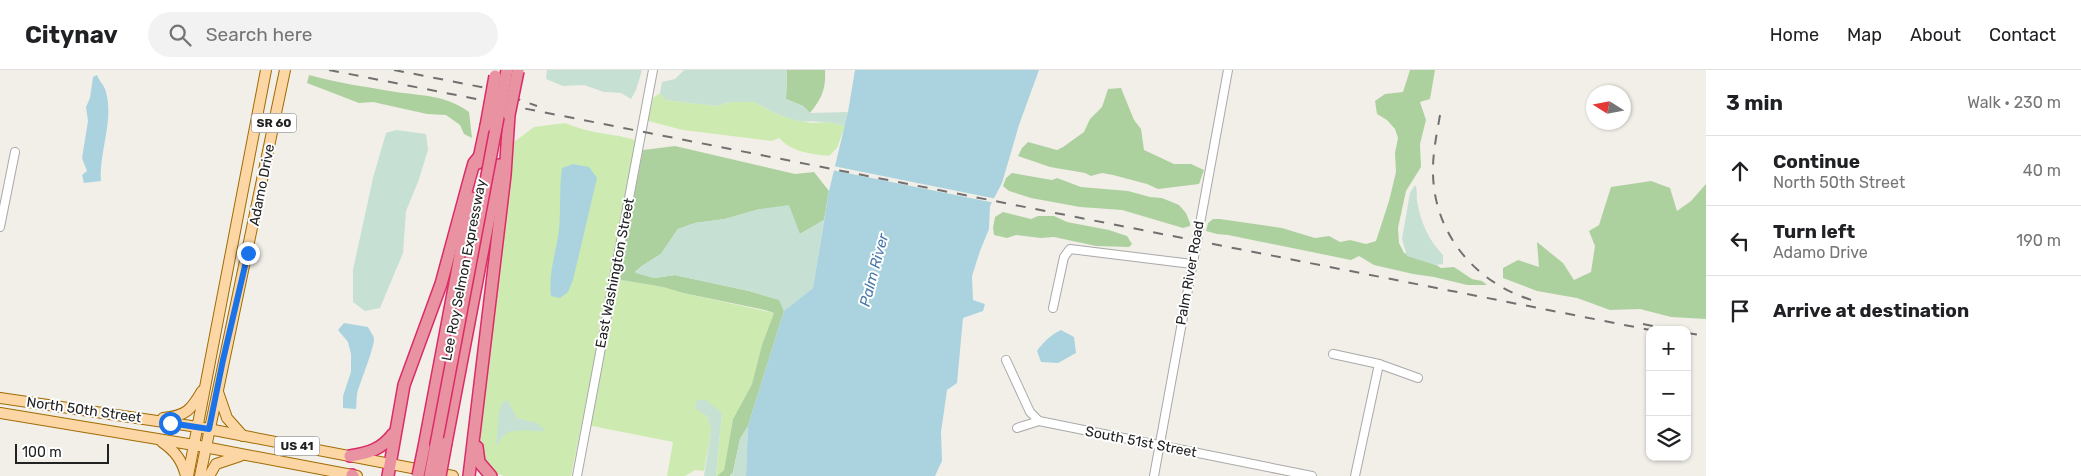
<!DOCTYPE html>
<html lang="en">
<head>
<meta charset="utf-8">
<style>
  :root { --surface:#fff; --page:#f2f2f2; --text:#202124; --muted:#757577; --line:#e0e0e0 }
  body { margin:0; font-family:Rubik,sans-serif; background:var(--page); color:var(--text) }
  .controls { position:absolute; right:15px; bottom:15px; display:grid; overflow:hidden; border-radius:10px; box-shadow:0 1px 4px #0004 }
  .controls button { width:45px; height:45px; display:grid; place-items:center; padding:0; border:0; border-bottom:1px solid var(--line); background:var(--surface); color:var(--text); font:25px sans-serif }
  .compass { position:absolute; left:1586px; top:15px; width:45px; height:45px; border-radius:50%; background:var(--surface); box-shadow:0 1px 4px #0004; rotate:281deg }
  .scale { position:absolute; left:15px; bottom:12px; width:94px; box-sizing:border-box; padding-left:5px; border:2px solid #222; border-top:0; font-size:14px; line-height:18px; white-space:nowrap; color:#222; -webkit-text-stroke:4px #fff; paint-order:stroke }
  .stop { position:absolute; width:15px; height:15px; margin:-11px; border:4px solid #1a73e8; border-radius:50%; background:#fff }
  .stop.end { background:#1a73e8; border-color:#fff; box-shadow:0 1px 5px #0008 }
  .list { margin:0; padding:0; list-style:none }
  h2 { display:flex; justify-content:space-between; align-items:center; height:65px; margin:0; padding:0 20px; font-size:21px }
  h2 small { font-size:16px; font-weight:400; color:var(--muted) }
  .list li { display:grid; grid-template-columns:32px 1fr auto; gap:15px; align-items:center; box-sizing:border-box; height:70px; padding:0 20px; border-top:1px solid var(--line) }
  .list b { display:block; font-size:19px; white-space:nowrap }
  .list p { margin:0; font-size:16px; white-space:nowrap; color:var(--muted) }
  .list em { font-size:16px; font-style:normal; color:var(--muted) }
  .icon { flex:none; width:28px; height:28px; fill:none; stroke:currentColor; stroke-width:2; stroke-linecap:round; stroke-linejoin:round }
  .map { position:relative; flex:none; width:1706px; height:406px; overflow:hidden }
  header { display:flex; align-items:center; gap:30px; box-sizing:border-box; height:70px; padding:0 25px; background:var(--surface); border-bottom:1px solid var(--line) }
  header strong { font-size:24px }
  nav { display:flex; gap:28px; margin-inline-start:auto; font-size:18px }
  .search { width:350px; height:45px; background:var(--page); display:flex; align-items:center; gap:12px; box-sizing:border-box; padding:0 18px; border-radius:28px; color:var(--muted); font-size:19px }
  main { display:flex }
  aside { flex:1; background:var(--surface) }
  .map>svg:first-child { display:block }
  .grass { fill:#cdebb0 }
  .forest { fill:#add19e }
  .wetland { fill:#c6e0d4 }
  .water { fill:#aad3df }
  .pier { fill:#f2efe9 }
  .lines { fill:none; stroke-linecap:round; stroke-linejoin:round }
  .minor-casing { stroke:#a9a9a9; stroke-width:10 }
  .major-casing { stroke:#a06b00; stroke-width:12 }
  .highway-casing { stroke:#dc2a67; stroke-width:14 }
  .minor { stroke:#fff; stroke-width:8 }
  .major { stroke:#fcd6a4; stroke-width:10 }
  .highway { stroke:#e892a2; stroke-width:11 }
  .rail { stroke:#707070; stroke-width:2; stroke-dasharray:10 10; stroke-linecap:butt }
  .highway-bridge-casing { stroke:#dc2a67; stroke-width:14; stroke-linecap:butt }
  .highway-bridge { stroke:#e892a2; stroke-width:11 }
  .route { stroke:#1a73e8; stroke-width:6 }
  .labels { text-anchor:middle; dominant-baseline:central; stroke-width:4; stroke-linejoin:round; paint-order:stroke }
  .shield { fill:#fff; stroke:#646464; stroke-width:1 }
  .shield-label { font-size:12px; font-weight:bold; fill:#222 }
  .street-label { font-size:14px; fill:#222; stroke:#fff }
  .water-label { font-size:15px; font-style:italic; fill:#4a7aab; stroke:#fff }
</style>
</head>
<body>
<header>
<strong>Citynav</strong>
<div class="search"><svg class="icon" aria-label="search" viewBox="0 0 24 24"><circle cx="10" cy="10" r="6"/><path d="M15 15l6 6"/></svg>Search here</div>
<nav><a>Home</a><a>Map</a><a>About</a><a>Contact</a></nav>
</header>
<main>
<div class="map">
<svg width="1706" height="406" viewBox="0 0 1706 406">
  <rect width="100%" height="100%" fill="#f2efe9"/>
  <g class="grass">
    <path d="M660,23L666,30L716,36L731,32H754L779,45L811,53L829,52L845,56L837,78L829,86C810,84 792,82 779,68L772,71L683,60L648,51L653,28Z"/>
    <path d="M565,53C589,64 614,63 639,71L571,406H503L491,400L484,392L482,385L480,349L510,75L534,57Z"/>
    <polygon points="615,209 663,217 683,223 774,243 752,314 733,349 724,400 717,406 716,406 722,343 696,338 708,347 711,361 704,401 695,400 685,406 667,406 673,372 587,355"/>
  </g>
  <g class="forest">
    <path d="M787,0H825C826,19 822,28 810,43L803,36L786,29Z"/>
    <polygon points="1410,0 1435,0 1430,29 1420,32 1426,50 1420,74 1421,97 1406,121 1398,158 1399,173 1404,183 1430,191 1441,198 1454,197 1472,209 1482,211 1487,215 1467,215 1434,207 1413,204 1374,195 1359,186 1351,190 1228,165 1217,164 1206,161 1208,153 1213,149 1220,149 1282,158 1315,168 1329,166 1340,172 1350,170 1366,174 1376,171 1389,131 1396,102 1395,83 1398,68 1395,59 1387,50 1377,44 1375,31 1385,24 1403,22"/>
    <path d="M309,5C337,13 367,17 396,22C423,26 446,25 469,42L472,68L464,64L460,55L446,45L427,44L373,32L359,33L307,13Z"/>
    <polygon points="1121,18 1134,50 1141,59 1144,80 1174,94 1191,94 1204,100 1199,114 1158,119 1147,114 1113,105 1102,103 1091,106 1085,103 1050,97 1018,86 1022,78 1028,72 1057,80 1063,77 1084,62 1090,49 1102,37 1108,19"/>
    <polygon points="675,76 795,104 814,102 829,121 824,150 800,164 760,139 725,149 695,153 678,159 661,184 642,196 635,202 654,208 675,205 749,221 780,230 784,241 748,356 740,369 733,402 730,406 717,406 724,400 733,349 752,314 762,275 774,243 765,240 683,223 663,217 615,209 623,182 643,80"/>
    <polygon points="1012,103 1052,110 1057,108 1081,117 1128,121 1150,127 1162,128 1179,135 1186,143 1190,153 1190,156 1183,158 1122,140 1080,137 1031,128 1009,121 1003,116 1006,108"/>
    <polygon points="1651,111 1670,118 1677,141 1691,131 1706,114 1706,249 1671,247 1640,239 1610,240 1577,228 1537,221 1503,208 1503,198 1518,190 1539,197 1537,172 1563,193 1574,210 1591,202 1595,176 1589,161 1599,155 1611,117"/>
    <polygon points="1003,142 1031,149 1038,146 1054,146 1067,152 1109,160 1127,166 1132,174 1129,177 1096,176 1054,167 1041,168 1016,165 1007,168 994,165 993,158 995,147"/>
  </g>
  <g class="wetland">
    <polygon points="547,0 642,0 636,20 631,29 621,23 604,22 584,15 563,16 546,9"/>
    <polygon points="684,0 787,0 786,29 803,36 810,43 848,42 845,56 829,52 798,51 779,45 754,32 731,32 716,36 666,30 660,23 662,12 675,9"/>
    <polygon points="396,60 426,64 428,80 418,112 406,141 403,183 380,238 365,241 353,232 353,200 373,108 386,63"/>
    <path d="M1415,115C1418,121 1416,125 1417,131C1421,153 1428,169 1443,185V194L1435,195L1407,186L1402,169L1410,123Z"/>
    <polygon points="789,135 800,164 824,150 813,218 784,241 779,230 749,221 675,205 654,208 635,203 642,196 661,184 678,159 695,153 725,149 760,139"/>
    <polygon points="704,329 722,343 716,406 704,406 711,361 708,347 695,338 697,331"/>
    <path d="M503,331H508L517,348L537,353L546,361C536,362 512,358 506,364C501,367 500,372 496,376L499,342Z"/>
    <polygon points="748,356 746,406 731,406 733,402 740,369"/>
  </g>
  <g class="water">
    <polygon points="855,0 1039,0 1019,55 1002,113 990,136 989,159 980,181 972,206 973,230 985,234 983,241 963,248 957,313 947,320 941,362 942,391 935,406 746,406 748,356 784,241 813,218 829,121 848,42"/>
    <path d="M97,5C99,11 105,16 106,22C114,51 99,82 101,111L84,113L82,105L87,101L82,88L88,51L86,37L90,28L93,7Z"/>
    <path d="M573,94L589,97L597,108L573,210L568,222L560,228L551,226C548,204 556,183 559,160C561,140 559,119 562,98Z"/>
    <path d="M344,253L368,257C370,261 373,265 374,268C375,275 361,311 358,320C356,326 357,333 356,339L343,338V326L351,302V284L348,272L338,260Z"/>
    <path d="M1061,260L1074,267L1076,283L1058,293L1041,292L1037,281C1042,273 1052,264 1061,260Z"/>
  </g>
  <polygon class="pier" points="833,96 997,129 995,133 832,100"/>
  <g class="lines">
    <defs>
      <g id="minor">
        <polyline points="0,157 15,82"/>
        <polyline points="1053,238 1064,187 1070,179 1192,194"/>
        <polyline points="1333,284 1379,294 1418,308"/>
        <polyline points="1006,290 1030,342 1039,351 1312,406"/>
        <polyline points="1017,358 1039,351"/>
        <polyline points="577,406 653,0"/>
        <polyline points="1154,406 1228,0"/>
        <polyline points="1355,406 1379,294"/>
      </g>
      <g id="major">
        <polyline points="218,322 227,348 243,366"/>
        <polyline points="0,328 198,357 453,406"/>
        <polyline points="0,343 194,375 357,406"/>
        <path d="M163,348C186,346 191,340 202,321"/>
        <path d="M162,372C175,381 182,390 186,406"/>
        <polyline points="188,406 266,0"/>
        <polyline points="200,406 285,0"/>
        <polyline points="209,406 216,394 240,386"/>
      </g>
      <g id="highway">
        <polyline points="478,93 486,56"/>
        <polyline points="446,373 499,95"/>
        <polyline points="424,377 471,128"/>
        <polyline points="477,377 479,392 491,406"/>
        <path d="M350,386C368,383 381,380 393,364"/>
        <polyline points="352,405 353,406"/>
        <polyline points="388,406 404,315 441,214 470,107 474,93 479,87"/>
        <polyline points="469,406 505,105 509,45"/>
      </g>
    </defs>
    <use href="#minor" class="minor-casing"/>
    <use href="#major" class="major-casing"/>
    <use href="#highway" class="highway-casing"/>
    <use href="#minor" class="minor"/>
    <use href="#major" class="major"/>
    <use href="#highway" class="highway"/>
    <g class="rail">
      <polyline points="329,0 1650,260"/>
      <polyline points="394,0 486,18 537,36"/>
      <path d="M1440,45C1437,63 1433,81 1433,99C1432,162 1475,214 1535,231"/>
      <polyline points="1643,254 1673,260"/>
      <polyline points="1687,263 1706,266"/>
    </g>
    <defs>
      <g id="highway-bridge">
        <polyline points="509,45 518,1"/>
        <polyline points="486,56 495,6"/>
        <polyline points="418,406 424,377"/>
        <polyline points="430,406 507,0"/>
        <polyline points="440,406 446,373"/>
      </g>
    </defs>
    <use href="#highway-bridge" class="highway-bridge-casing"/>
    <use href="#highway-bridge" class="highway-bridge"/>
  </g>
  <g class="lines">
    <polyline class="route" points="170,353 209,359 223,290 248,183"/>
  </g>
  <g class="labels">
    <g class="shield">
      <rect x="251.5" y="43.5" width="45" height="19" rx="4"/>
      <rect x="274.5" y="366.5" width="45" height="19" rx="4"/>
    </g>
    <g class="shield-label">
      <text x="274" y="53">SR 60</text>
      <text x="297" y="376">US 41</text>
    </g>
    <g class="street-label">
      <text transform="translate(262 115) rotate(-79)">Adamo Drive</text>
      <text transform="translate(464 200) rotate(-79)">Lee Roy Selmon Expressway</text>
      <text transform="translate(615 203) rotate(-79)">East Washington Street</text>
      <text transform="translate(1190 203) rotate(-80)">Palm River Road</text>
      <text transform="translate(84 340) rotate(8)">North 50th Street</text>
      <text transform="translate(1141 372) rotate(11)">South 51st Street</text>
    </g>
    <g class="water-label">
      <text transform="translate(874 200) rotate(-75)">Palm River</text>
    </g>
  </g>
</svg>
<div class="controls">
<button>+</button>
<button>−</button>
<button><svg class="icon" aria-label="layers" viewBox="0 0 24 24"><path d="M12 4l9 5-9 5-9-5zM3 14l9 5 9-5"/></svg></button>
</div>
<svg class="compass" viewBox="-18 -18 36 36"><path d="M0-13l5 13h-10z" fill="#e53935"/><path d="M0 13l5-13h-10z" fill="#757577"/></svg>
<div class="scale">100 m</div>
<div class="stop" style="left:170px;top:353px"></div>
<div class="stop end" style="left:248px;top:183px"></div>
</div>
<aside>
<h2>3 min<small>Walk · 230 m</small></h2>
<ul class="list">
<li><svg class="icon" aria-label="ahead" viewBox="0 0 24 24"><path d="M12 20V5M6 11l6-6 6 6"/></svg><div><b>Continue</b><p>North 50th Street</p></div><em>40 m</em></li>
<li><svg class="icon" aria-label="left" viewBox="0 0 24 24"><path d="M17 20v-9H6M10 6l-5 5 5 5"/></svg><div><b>Turn left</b><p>Adamo Drive</p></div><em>190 m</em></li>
<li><svg class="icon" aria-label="arrive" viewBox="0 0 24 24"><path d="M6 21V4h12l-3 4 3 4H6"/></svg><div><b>Arrive at destination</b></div></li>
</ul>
</aside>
</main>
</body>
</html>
